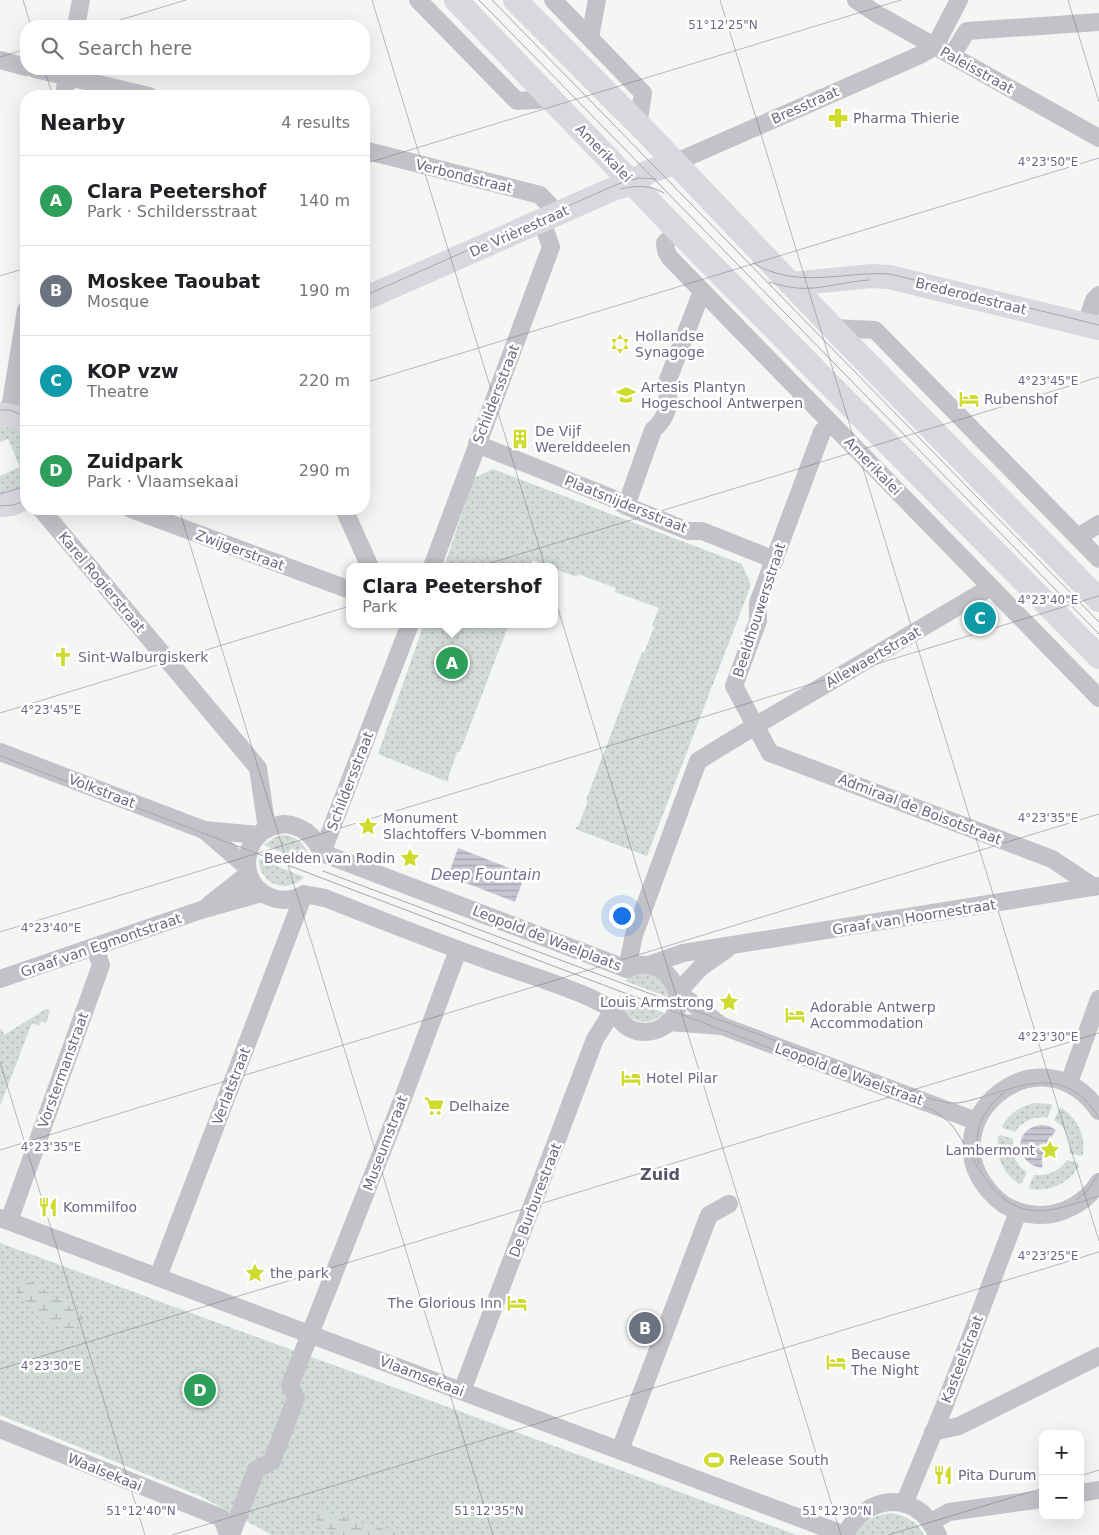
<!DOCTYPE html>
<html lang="en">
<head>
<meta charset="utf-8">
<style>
  :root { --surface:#fff; --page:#f6f6f6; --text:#202124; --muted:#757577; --line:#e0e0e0; --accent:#0f766e }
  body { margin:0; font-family:"DejaVu Sans",sans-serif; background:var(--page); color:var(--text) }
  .controls { position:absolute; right:15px; bottom:15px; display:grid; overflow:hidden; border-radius:10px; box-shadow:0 5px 20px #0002 }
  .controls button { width:45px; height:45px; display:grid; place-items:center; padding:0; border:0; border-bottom:1px solid var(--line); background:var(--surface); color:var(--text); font:25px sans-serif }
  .you { position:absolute; left:621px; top:915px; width:18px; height:18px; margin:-12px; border:4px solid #fff; border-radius:50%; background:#1a73e8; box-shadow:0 0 0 8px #1a73e833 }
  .badge { display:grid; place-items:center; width:32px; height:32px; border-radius:50%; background:var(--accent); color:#fff; font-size:16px; font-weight:700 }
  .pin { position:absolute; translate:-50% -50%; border:2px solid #fff; box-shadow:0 1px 5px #0006 }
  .popup { position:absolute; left:346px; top:563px; width:212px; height:65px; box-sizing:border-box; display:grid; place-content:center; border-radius:10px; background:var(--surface); filter:drop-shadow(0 1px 4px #0005); font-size:16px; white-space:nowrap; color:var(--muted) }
  .popup b { font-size:19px; color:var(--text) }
  .popup::after { content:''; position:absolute; left:50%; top:100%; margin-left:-10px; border:10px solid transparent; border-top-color:var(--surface) }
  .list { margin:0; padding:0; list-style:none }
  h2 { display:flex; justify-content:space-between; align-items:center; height:65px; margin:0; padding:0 20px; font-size:21px }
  h2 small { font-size:16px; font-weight:400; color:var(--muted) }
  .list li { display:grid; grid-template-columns:32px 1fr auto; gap:15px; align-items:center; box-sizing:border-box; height:90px; padding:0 20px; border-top:1px solid var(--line) }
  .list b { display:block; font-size:19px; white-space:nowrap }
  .list p { margin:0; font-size:16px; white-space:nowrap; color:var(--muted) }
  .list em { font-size:16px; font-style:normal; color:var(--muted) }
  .icon { flex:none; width:28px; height:28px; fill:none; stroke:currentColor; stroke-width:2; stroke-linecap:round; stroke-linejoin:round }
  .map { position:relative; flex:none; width:1099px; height:1535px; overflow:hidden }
  .search { position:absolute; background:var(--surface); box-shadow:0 5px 20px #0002; left:20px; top:20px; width:350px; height:55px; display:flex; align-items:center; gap:12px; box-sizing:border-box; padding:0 18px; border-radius:20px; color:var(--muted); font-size:19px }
  .panel { position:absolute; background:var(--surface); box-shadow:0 5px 20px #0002; left:20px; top:90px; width:350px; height:425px; border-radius:20px }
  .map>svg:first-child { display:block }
  .green { fill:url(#green-dots) }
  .wetland { fill:url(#wetland-marsh) }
  .water { fill:url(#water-rules) }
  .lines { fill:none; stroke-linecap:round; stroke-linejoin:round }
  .street { stroke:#c4c2c9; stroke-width:18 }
  .secondary { stroke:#d9d8df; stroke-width:24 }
  .tram { stroke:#a8a5af; stroke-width:1 }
  .ticks { fill:none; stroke:#6f6783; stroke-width:1; stroke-opacity:0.45 }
  .labels { text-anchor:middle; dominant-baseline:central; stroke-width:5; stroke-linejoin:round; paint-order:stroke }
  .street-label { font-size:14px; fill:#6f6783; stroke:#fff }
  .poi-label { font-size:14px; fill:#6f6783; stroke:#fff; text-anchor:start }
  .water-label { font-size:15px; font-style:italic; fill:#767294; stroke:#fff }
  .quarter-label { font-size:16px; font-weight:bold; fill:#5a5468; stroke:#fff }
  .ticks-label { font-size:12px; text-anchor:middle; fill:#6f6783; stroke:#fff; stroke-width:5; stroke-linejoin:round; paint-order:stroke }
</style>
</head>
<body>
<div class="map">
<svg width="1099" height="1535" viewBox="0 0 1099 1535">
  <defs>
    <pattern id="green-dots" width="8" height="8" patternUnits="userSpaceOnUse" patternTransform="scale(1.25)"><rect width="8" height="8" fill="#d3dbd7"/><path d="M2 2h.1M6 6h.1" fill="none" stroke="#afb5b4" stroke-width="1.8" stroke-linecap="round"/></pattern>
    <pattern id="wetland-marsh" width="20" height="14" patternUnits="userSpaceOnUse" patternTransform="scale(1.25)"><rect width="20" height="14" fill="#d3dbd7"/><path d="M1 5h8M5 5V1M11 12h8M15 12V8" fill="none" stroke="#afb5b4"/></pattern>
    <pattern id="water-rules" width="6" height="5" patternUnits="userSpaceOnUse" patternTransform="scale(1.25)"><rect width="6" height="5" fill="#c7c5d1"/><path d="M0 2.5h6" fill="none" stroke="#a6a4af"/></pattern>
  </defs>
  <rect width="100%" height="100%" fill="#f4f6f3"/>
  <g class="green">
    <polygon points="0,416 26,425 26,493 0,501 0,476 20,467 8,439 0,442"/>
    <polygon points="493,469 742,564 751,585 647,856 575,829 576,827 578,827 588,801 586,800 642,652 644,653 654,627 652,625 659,608 615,592 616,588 578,574 577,577 555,569 554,567 549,567 533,560 530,567 444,567 474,478"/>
    <polygon points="424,624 509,624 460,752 457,752 448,778 449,779 448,782 378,754"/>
    <path d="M284,835C299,837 309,847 309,863L264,845L275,837Z"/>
    <path d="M259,859L304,877C286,895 259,884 259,859Z"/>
    <polygon points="648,972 665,982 670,998 625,981 631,976"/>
    <path d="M619,995L664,1013C647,1031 620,1020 619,995Z"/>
    <polygon points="46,1009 50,1010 46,1023 41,1021 39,1026 32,1023 0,1106 0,1030 2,1029 4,1035"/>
    <path d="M1036,1103L1051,1104L1052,1107L1047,1118C1033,1116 1023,1121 1015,1132L1003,1128L1002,1126C1010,1113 1021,1105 1036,1103Z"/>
    <path d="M1062,1108C1078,1119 1086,1136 1083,1155L1080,1156L1069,1153C1071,1139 1066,1128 1054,1120L1059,1109Z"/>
    <path d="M1001,1135L1013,1139C1011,1153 1015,1165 1027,1172L1022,1183L1019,1184C1003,1174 995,1156 998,1137Z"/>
    <path d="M1067,1160L1078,1163L1079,1166C1068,1184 1050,1192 1030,1189L1029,1186L1034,1175C1048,1176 1058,1172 1067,1160Z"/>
    <polygon points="0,1243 797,1535 272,1535 200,1496 0,1415"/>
    <path d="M892,1513C907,1516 917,1522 924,1535H855C864,1520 875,1515 892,1513Z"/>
  </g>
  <g class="wetland">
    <polygon points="22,1280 37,1285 81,1314 83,1320 80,1326 72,1330 44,1324 17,1293"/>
    <polygon points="319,1510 404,1535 343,1535 315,1524"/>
  </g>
  <g class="water">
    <polygon points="458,848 525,874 515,902 448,876"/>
    <path d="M1042,1125L1049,1126L1056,1130L1047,1144L1043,1143L1038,1146L1040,1150L1044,1151L1042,1168C1013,1163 1013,1127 1042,1125Z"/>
  </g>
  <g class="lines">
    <g class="street">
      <polyline points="418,0 517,101 552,99"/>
      <polyline points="553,0 643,93 638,125"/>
      <polyline points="856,0 877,14 1099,138"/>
      <polyline points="76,26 81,0"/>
      <polyline points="590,37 597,0"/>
      <polyline points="935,46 959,0"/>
      <polyline points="952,55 967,31 1099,22"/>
      <polyline points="0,60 26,67"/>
      <polyline points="35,69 149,96"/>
      <polyline points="64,96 68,69"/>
      <polyline points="364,150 540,195 558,214"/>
      <polyline points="674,163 920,55 935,46"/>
      <polyline points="677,230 665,243 666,251 670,258 1099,698"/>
      <polyline points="1086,324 1094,300 1099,295"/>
      <polyline points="833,328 875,330 1099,559"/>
      <polyline points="9,415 26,310"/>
      <polyline points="830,423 822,432 758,603 758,621 734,686 770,753 1052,859 1094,887"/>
      <polyline points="477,444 612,498 626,506 688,531 702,531 775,560"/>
      <path d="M626,506L653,430C668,417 671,403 666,385L702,291"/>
      <polyline points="41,509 258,768 267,829"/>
      <polyline points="131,509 350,590"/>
      <polyline points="344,509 370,567"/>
      <polyline points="1078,537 1099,524"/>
      <polyline points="432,567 551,247 542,221"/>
      <polyline points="0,752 204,830 259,835"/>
      <path d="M285,824C303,826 315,836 322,853L627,969C669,948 700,1010 659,1029C649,1033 638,1033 629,1028C622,1024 619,1018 614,1012C609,1006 598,1002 591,998C558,983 519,972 484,959C431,940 378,919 325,898C319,897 312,895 306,895C302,895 298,897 295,898C286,901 276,900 268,896C240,883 241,844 266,829C272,826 278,825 285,824Z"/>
      <polyline points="204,830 247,867"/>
      <polyline points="322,853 410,624"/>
      <polyline points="210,904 248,874"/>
      <polyline points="649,965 683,953 1099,886"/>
      <polyline points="627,969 634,935 698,761 755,726 991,587"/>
      <polyline points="0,979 201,910 262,893"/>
      <polyline points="678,992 701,967 727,949"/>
      <polyline points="678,992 722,1026"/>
      <polyline points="668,1022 722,1026 976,1121"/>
      <polyline points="1069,1083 1099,999"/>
      <path d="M1099,1111C1040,1026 926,1122 991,1193C1003,1207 1019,1214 1038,1215C1062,1216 1087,1202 1099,1182"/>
      <polyline points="0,1218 845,1535"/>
      <polyline points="9,1221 101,965 95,947"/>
      <polyline points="158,1277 304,894"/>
      <polyline points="462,1391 595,1039 613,1011"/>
      <polyline points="0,1429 222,1518 228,1535"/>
      <polyline points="933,1432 959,1426 1099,1356"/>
      <polyline points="620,1450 709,1215 729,1204"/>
      <polyline points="1080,1493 1099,1490"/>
      <polyline points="904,1504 944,1407 1018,1212"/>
      <polyline points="931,1522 949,1512 1043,1499"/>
      <polyline points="231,1535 256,1470 272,1461 296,1398 290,1385 403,1098 458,950"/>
      <path d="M845,1535C859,1506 894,1490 922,1513C929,1519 933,1527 938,1535"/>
    </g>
    <g class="secondary">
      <polyline points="456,0 677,230 1099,657"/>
      <polyline points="515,0 648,134 833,328 1099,600"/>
      <polyline points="791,284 872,276 889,277 1099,328"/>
      <polyline points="364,299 613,189 632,183 648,172 674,163"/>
      <polyline points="0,414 17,417 26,422"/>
      <polyline points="0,505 12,504 26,498"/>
    </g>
    <g class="tram">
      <polyline points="479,0 1099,634"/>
      <polyline points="492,0 1099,622"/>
      <path d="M621,189C637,185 650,185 664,193"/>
      <path d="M753,263C798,290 842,271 890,274L1099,325"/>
      <path d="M769,282C811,296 829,283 869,280"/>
      <polyline points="364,296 618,184 639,178 656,179"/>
      <polyline points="0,410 10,410 26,417"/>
      <polyline points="0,506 14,505 26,500"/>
      <path d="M0,756L933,1110L948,1121L954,1128C979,1164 995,1218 1050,1210C1067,1207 1083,1201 1099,1196"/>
      <path d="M323,871L931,1099L949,1103H958C1012,1093 1061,1056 1099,1118"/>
      <path d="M979,1164C972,1135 981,1109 1005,1092"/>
      <polyline points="1076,1200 1087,1191 1099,1173"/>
    </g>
  </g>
  <path class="ticks" d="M23,0L31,26M372,0L841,1535M720,0L1099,1241M1068,0L1099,102M100,26L186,0M0,57L26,49M44,69L53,96M364,164L901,0M0,276L26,268M364,383L1099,158M0,494L26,486M179,509L493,1535M0,713L1099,377M0,932L1099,596M0,1062L145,1535M0,1150L1099,814M0,1369L1099,1033M1080,1476L1099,1470M172,1535L1099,1252M888,1535L1043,1488"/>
  <defs>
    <symbol id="pharmacy-bare" viewBox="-9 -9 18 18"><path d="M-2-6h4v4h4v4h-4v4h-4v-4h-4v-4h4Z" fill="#cfdb2f" stroke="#fff" stroke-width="2.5" paint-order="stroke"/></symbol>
    <symbol id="synagogue-bare" viewBox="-9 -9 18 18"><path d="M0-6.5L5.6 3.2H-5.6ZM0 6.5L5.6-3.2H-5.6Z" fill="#cfdb2f" stroke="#fff" stroke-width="2.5" paint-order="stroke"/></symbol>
    <symbol id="school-bare" viewBox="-9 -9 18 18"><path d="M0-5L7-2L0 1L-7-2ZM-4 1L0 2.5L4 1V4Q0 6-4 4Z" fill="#cfdb2f" stroke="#fff" stroke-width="2.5" paint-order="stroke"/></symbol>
    <symbol id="hotel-bare" viewBox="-9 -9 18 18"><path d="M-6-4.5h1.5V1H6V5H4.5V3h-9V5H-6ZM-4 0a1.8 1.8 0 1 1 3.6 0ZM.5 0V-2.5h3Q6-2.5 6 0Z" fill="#cfdb2f" stroke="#fff" stroke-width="2.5" paint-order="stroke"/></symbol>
    <symbol id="building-bare" viewBox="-9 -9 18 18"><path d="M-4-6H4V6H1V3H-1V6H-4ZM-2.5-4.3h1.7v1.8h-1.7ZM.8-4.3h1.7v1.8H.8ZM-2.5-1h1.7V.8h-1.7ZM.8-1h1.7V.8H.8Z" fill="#cfdb2f" stroke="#fff" stroke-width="2.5" paint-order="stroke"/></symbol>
    <symbol id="church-bare" viewBox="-9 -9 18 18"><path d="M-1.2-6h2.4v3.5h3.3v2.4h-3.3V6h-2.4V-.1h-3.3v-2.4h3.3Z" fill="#cfdb2f" stroke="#fff" stroke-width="2.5" paint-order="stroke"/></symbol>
    <symbol id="sight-bare" viewBox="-9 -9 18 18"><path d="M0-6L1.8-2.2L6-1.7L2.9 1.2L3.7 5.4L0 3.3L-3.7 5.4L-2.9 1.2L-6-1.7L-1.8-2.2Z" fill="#cfdb2f" stroke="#fff" stroke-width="2.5" paint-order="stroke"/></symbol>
    <symbol id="supermarket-bare" viewBox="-9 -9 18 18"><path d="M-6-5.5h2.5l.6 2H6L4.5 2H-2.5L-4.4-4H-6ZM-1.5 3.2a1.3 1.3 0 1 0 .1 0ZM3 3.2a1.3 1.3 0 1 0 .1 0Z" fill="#cfdb2f" stroke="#fff" stroke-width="2.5" paint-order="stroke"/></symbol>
    <symbol id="restaurant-bare" viewBox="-9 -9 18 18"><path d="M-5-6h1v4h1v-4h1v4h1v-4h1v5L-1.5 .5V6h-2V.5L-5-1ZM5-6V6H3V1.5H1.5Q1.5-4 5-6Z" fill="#cfdb2f" stroke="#fff" stroke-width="2.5" paint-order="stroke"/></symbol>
    <symbol id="stadium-bare" viewBox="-9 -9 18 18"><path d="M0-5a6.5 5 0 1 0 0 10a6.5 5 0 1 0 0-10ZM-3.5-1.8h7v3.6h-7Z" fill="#cfdb2f" stroke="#fff" stroke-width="2.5" paint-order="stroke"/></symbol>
  </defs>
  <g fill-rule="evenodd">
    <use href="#pharmacy-bare" x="824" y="104" width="28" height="28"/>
    <use href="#synagogue-bare" x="606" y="330" width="28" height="28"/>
    <use href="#school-bare" x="612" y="381" width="28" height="28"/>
    <use href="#hotel-bare" x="955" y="385" width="28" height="28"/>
    <use href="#building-bare" x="506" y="425" width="28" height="28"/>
    <use href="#church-bare" x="49" y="643" width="28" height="28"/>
    <use href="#sight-bare" x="354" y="812" width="28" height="28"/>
    <use href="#sight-bare" x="396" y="844" width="28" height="28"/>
    <use href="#sight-bare" x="715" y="988" width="28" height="28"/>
    <use href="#hotel-bare" x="781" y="1001" width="28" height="28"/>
    <use href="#hotel-bare" x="617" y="1064" width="28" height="28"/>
    <use href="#supermarket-bare" x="420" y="1092" width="28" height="28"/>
    <use href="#sight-bare" x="1036" y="1136" width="28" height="28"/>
    <use href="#restaurant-bare" x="34" y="1193" width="28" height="28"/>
    <use href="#sight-bare" x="241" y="1259" width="28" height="28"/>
    <use href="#hotel-bare" x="503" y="1289" width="28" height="28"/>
    <use href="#hotel-bare" x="822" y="1348" width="28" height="28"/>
    <use href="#stadium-bare" x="700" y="1446" width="28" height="28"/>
    <use href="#restaurant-bare" x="929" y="1461" width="28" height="28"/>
  </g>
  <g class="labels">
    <g class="street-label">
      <text transform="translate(977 70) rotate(29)">Paleisstraat</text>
      <text transform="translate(805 105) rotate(-24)">Bresstraat</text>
      <text transform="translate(604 153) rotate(46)">Amerikalei</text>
      <text transform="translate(464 176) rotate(14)">Verbondstraat</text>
      <text transform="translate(519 231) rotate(-24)">De Vrièrestraat</text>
      <text transform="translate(971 296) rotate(14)">Brederodestraat</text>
      <text transform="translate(496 394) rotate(-69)">Schildersstraat</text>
      <text transform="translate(873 466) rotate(46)">Amerikalei</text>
      <text transform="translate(626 504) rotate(22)">Plaatsnijdersstraat</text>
      <text transform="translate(240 550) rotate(20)">Zwijgerstraat</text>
      <text transform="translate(102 582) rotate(50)">Karel Rogierstraat</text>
      <text transform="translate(759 610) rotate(-72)">Beeldhouwersstraat</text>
      <text transform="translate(873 657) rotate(-30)">Allewaertstraat</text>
      <text transform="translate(350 781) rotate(-69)">Schildersstraat</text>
      <text transform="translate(102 791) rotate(21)">Volkstraat</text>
      <text transform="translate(920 809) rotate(21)">Admiraal de Boisotstraat</text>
      <text transform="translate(914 917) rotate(-9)">Graaf van Hoornestraat</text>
      <text transform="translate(547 938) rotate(21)">Leopold de Waelplaats</text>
      <text transform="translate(101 945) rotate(-19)">Graaf van Egmontstraat</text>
      <text transform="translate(63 1070) rotate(-70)">Vorstermanstraat</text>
      <text transform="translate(849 1074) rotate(20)">Leopold de Waelstraat</text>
      <text transform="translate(231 1086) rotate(-69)">Verlatstraat</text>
      <text transform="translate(385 1143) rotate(-69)">Museumstraat</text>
      <text transform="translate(535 1200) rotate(-69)">De Burburestraat</text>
      <text transform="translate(962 1359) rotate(-69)">Kasteelstraat</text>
      <text transform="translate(422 1376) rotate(21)">Vlaamsekaai</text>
      <text transform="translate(105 1472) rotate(22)">Waalsekaai</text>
    </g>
    <g class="poi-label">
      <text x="853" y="118">Pharma Thierie</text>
      <text x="635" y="336">Hollandse<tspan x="635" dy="16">Synagoge</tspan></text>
      <text x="641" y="387">Artesis Plantyn<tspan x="641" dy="16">Hogeschool Antwerpen</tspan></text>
      <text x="984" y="399">Rubenshof</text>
      <text x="535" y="431">De Vijf<tspan x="535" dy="16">Werelddeelen</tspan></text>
      <text x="78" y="657">Sint-Walburgiskerk</text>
      <text x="383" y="818">Monument<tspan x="383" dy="16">Slachtoffers V-bommen</tspan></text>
      <text x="395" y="858" text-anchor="end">Beelden van Rodin</text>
      <text x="714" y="1002" text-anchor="end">Louis Armstrong</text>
      <text x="810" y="1007">Adorable Antwerp<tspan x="810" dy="16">Accommodation</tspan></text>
      <text x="646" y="1078">Hotel Pilar</text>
      <text x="449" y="1106">Delhaize</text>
      <text x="1035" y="1150" text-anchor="end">Lambermont</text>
      <text x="63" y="1207">Kommilfoo</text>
      <text x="270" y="1273">the park</text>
      <text x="502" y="1303" text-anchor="end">The Glorious Inn</text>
      <text x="851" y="1354">Because<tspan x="851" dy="16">The Night</tspan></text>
      <text x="729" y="1460">Release South</text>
      <text x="958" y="1475">Pita Durum</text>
    </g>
    <g class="water-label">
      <text x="486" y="875">Deep Fountain</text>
    </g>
    <g class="quarter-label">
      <text x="660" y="1174">Zuid</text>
    </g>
  </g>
  <g class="ticks-label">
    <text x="723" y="29">51°12'25"N</text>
    <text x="1048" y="166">4°23'50"E</text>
    <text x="1048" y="385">4°23'45"E</text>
    <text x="1048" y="604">4°23'40"E</text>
    <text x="51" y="714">4°23'45"E</text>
    <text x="1048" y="822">4°23'35"E</text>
    <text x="51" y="932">4°23'40"E</text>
    <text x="1048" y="1041">4°23'30"E</text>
    <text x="51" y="1151">4°23'35"E</text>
    <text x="1048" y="1260">4°23'25"E</text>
    <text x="51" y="1370">4°23'30"E</text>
    <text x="141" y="1515">51°12'40"N</text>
    <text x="489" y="1515">51°12'35"N</text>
    <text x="837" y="1515">51°12'30"N</text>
  </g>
</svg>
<div class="controls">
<button>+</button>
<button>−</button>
</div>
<div class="you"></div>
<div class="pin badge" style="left:452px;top:663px;background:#2e9e5b">A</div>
<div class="popup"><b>Clara Peetershof</b>Park</div>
<div class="pin badge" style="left:645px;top:1328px;background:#6b7280">B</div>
<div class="pin badge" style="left:980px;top:618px;background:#0f9aa8">C</div>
<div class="pin badge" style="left:200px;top:1390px;background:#2e9e5b">D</div>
<div class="search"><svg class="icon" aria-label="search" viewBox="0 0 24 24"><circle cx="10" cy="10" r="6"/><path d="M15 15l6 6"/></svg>Search here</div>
<section class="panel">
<h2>Nearby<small>4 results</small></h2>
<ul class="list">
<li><span class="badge" style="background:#2e9e5b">A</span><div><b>Clara Peetershof</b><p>Park · Schildersstraat</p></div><em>140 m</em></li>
<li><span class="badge" style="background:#6b7280">B</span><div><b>Moskee Taoubat</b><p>Mosque</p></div><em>190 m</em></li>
<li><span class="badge" style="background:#0f9aa8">C</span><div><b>KOP vzw</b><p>Theatre</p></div><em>220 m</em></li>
<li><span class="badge" style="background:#2e9e5b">D</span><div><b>Zuidpark</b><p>Park · Vlaamsekaai</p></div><em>290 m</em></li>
</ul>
</section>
</div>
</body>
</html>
